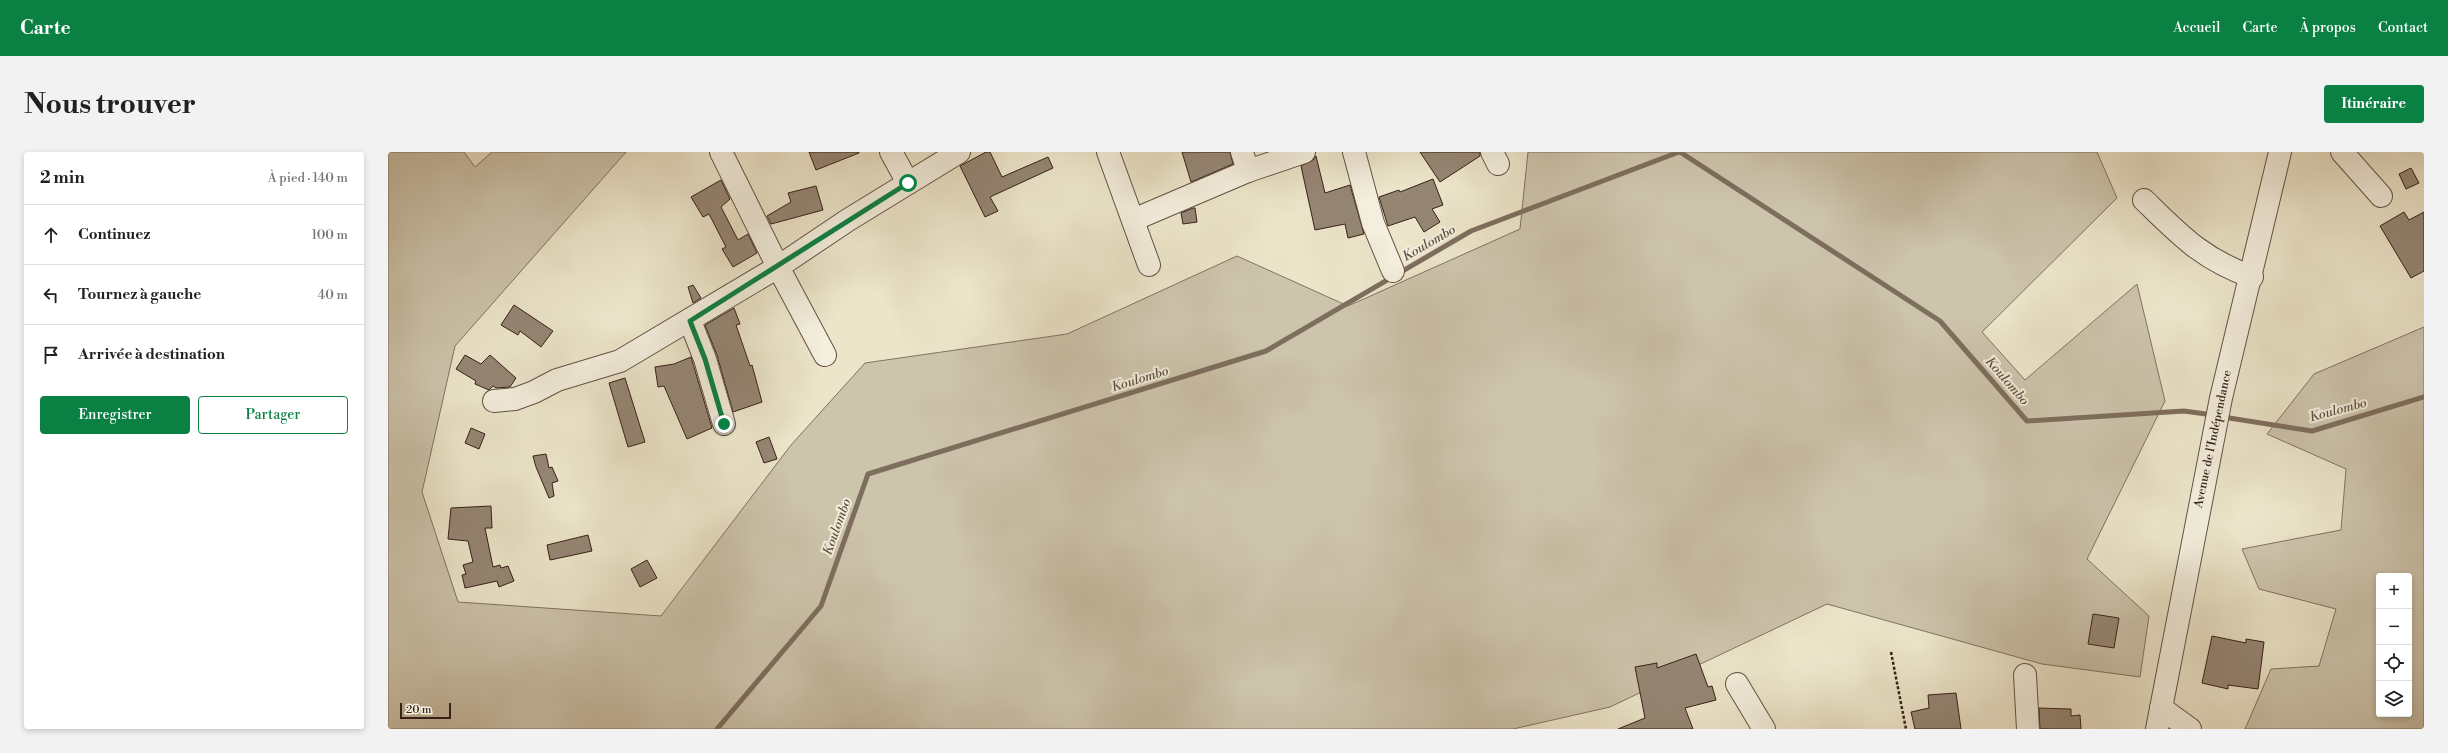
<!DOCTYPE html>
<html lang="fr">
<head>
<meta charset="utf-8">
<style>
  :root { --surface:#fff; --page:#f2f2f2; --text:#202124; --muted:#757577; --line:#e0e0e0; --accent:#0b8043 }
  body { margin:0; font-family:"Libre Bodoni",serif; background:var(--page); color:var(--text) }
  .controls { position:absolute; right:12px; bottom:12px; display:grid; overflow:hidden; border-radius:4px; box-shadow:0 2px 6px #0003 }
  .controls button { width:36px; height:36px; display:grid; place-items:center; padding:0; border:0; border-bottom:1px solid var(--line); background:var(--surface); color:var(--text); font:20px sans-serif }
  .scale { position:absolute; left:12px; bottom:10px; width:51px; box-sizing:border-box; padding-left:4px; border:2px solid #362017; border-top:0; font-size:11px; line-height:14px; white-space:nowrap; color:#362017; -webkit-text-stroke:3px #f3eedd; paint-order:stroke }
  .stop { position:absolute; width:12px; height:12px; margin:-9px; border:3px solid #0b8043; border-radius:50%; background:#fff }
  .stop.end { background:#0b8043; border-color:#fff; box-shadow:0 1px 4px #0008 }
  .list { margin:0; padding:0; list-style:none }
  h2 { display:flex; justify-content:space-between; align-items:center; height:52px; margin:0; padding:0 16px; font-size:17px }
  h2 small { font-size:13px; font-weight:400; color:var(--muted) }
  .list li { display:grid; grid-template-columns:26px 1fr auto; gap:12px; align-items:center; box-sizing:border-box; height:60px; padding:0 16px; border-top:1px solid var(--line) }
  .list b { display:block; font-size:15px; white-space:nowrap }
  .list em { font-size:13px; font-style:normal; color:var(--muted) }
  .actions { display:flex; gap:8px; padding:12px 16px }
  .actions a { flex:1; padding:9px 0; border:1px solid var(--accent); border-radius:4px; text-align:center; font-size:14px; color:var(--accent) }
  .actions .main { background:var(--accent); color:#fff }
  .icon { flex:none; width:22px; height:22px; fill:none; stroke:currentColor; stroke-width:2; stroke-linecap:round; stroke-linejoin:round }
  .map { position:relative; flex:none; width:2036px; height:577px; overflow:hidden; border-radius:4px }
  header { display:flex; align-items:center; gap:24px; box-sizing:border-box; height:56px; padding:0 20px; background:var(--accent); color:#fff }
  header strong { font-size:19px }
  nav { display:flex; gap:22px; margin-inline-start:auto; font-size:14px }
  .intro { display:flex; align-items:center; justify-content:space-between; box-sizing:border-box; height:96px; padding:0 24px }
  h1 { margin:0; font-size:28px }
  .button { padding:10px 18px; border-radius:4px; background:var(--accent); color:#fff; font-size:14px; font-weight:700 }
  main { display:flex; gap:24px; padding:0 24px }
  aside { flex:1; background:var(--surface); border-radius:4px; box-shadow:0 2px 6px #0003 }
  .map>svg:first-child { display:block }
  .green { fill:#cdc4ac; stroke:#827262; fill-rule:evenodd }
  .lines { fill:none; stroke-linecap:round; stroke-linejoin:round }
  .stream { stroke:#7e6e5e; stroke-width:5 }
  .building { fill:#958674; stroke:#362017 }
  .minor-casing { stroke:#645144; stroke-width:24 }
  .path { stroke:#362017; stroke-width:2.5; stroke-dasharray:3 2; stroke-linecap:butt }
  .minor { stroke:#f3eedd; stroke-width:22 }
  .route { stroke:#0b8043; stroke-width:5 }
  .labels { text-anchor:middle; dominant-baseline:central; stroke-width:4; stroke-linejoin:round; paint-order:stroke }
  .street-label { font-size:12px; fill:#362017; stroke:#f3eedd }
  .water-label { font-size:13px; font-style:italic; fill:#604e40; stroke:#f3eedd }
</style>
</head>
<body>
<header>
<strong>Carte</strong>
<nav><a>Accueil</a><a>Carte</a><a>À propos</a><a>Contact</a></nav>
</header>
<div class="intro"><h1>Nous trouver</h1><a class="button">Itinéraire</a></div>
<main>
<aside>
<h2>2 min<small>À pied · 140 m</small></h2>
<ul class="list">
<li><svg class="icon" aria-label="ahead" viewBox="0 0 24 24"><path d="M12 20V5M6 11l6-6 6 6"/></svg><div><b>Continuez</b></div><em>100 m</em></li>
<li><svg class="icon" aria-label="left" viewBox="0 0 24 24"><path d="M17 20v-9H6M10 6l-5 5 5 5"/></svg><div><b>Tournez à gauche</b></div><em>40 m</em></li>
<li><svg class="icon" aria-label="arrive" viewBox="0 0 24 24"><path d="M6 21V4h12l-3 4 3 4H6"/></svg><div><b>Arrivée à destination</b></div></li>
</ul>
<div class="actions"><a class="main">Enregistrer</a><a>Partager</a></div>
</aside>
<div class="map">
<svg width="2036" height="577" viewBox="0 0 2036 577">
  <rect width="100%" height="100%" fill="#ece5ca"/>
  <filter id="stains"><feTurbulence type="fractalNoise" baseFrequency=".005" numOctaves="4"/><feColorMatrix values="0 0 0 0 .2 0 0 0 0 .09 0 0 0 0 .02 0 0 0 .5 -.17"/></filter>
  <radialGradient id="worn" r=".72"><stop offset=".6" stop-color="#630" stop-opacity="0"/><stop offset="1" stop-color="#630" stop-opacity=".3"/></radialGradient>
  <g class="green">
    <polygon points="0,0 76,0 87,15 104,0 238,0 67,194 34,340 70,450 273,464 403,293 477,211 679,182 849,104 960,154 1132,77 1140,0 1709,0 1729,46 1594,180 1637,228 1749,132 1777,249 1699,407 1761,464 1752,525 1654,512 1439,452 1222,555 1125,577 0,577"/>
    <path d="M2036,175V577H1857L1883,517L1931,514L1948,457L1871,437L1854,397L1953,378L1958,317L1879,282L1926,222ZM1991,424H2021V562H1991Z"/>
  </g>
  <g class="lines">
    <g class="stream">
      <polyline points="1292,0 1552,169 1639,269 1796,259 1825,263"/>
      <polyline points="1835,265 1924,279 2036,245"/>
      <polyline points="329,577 433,454 480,322 878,199 1083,79 1291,0"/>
    </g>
  </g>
  <g class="building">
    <polygon points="421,0 471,0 471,1 428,18"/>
    <polygon points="598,0 602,0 614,25 660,5 665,16 602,45 610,59 597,65 572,14"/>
    <polygon points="794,0 842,0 845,12 803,30"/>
    <polygon points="1032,0 1092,0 1092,4 1052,30"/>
    <polygon points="928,4 937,41 962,33 976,82 960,86 957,72 927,78 913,14 925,8"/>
    <polygon points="2023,16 2031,31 2018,37 2011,22"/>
    <polygon points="1045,27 1055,53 1044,57 1052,70 1036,80 1027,65 1000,74 991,45 1011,38 1012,40"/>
    <polygon points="333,28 342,47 333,55 350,88 360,82 369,101 345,115 334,97 338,95 321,62 315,65 303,45"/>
    <polygon points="428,34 435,58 383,72 379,64 403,50 400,41"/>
    <polygon points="805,56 807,56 809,70 795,72 793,61"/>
    <polygon points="2016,60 2021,68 2036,60 2036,119 2023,126 1992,74"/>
    <polygon points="305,133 313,146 305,151 300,135"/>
    <polygon points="126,153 165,179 153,195 132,179 130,183 113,173"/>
    <polygon points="346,156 352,172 348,173 362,214 364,213 374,250 345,260 329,203 317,173"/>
    <polygon points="77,203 93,212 102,203 128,226 122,235 108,236 105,234 101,238 87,232 88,229 68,217"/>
    <polygon points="303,205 324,276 299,287 276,234 270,235 267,215 286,212"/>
    <polygon points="237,226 257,290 240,295 221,231"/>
    <polygon points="83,276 97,282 91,297 77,291"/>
    <polygon points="381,285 389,307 376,311 368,290"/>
    <polygon points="158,302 161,316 164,315 170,329 164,331 166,344 161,346 148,315 145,304"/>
    <polygon points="103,354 104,376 97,376 105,415 112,413 113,416 120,414 126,429 111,435 109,429 77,436 74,423 78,422 75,413 85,410 80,389 60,387 63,356"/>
    <polygon points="200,383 204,399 162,408 159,393"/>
    <polygon points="259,408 269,426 252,435 243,417"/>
    <polygon points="1705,462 1731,466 1726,496 1700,492"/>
    <polygon points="1824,484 1858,491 1858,487 1876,490 1870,537 1840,533 1840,537 1814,531"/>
    <polygon points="1308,502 1320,535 1324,534 1328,548 1297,556 1305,577 1230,577 1257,566 1247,515 1269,511 1269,516"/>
    <polygon points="1568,541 1573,577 1527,577 1523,560 1541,556 1540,543"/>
    <polygon points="1651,556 1683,557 1683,564 1692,563 1693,577 1652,577"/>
  </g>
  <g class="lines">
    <defs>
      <g id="minor">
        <polyline points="333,0 390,115 437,203"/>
        <polyline points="503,0 520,31"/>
        <polyline points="720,0 761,113"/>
        <polyline points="854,0 860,19"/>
        <polyline points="966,0 985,71 1005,119"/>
        <polyline points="1104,0 1110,12"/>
        <polyline points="1954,0 1993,44"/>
        <path d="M1756,48C1793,84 1814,107 1864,125"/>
        <polyline points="745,68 860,19 916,0"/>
        <polyline points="302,169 317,207 336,272"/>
        <polyline points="106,249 127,247 146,240 169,228 232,209 390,115 460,68 571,0"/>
        <polyline points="1637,523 1640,577"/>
        <polyline points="1349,532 1376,577"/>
        <polyline points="1773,556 1802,577"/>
        <polyline points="1769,577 1833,246 1892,0"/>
      </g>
    </defs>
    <use href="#minor" class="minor-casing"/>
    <polyline class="path" points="1503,500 1518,577"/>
    <use href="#minor" class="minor"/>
  </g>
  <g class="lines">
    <polyline class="route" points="336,272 317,207 302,169 520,31"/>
  </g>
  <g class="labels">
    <g class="street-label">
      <text transform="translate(1825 287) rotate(-78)">Avenue de l'Indépendance</text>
    </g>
    <g class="water-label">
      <text transform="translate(1041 91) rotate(-30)">Koulombo</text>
      <text transform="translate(752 227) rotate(-17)">Koulombo</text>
      <text transform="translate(1619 229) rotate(49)">Koulombo</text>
      <text transform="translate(1950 258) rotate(-15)">Koulombo</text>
      <text transform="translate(449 375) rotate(-70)">Koulombo</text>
    </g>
  </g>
  <rect width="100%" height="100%" filter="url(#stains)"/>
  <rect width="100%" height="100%" fill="url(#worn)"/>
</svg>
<div class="controls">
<button>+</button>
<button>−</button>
<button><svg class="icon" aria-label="locate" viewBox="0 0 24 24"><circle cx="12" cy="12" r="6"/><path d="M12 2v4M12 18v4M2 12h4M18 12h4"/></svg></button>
<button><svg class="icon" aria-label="layers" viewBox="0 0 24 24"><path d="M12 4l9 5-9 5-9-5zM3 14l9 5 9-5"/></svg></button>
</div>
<div class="scale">20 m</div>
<div class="stop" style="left:520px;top:31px"></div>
<div class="stop end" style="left:336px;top:272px"></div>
</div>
</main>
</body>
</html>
